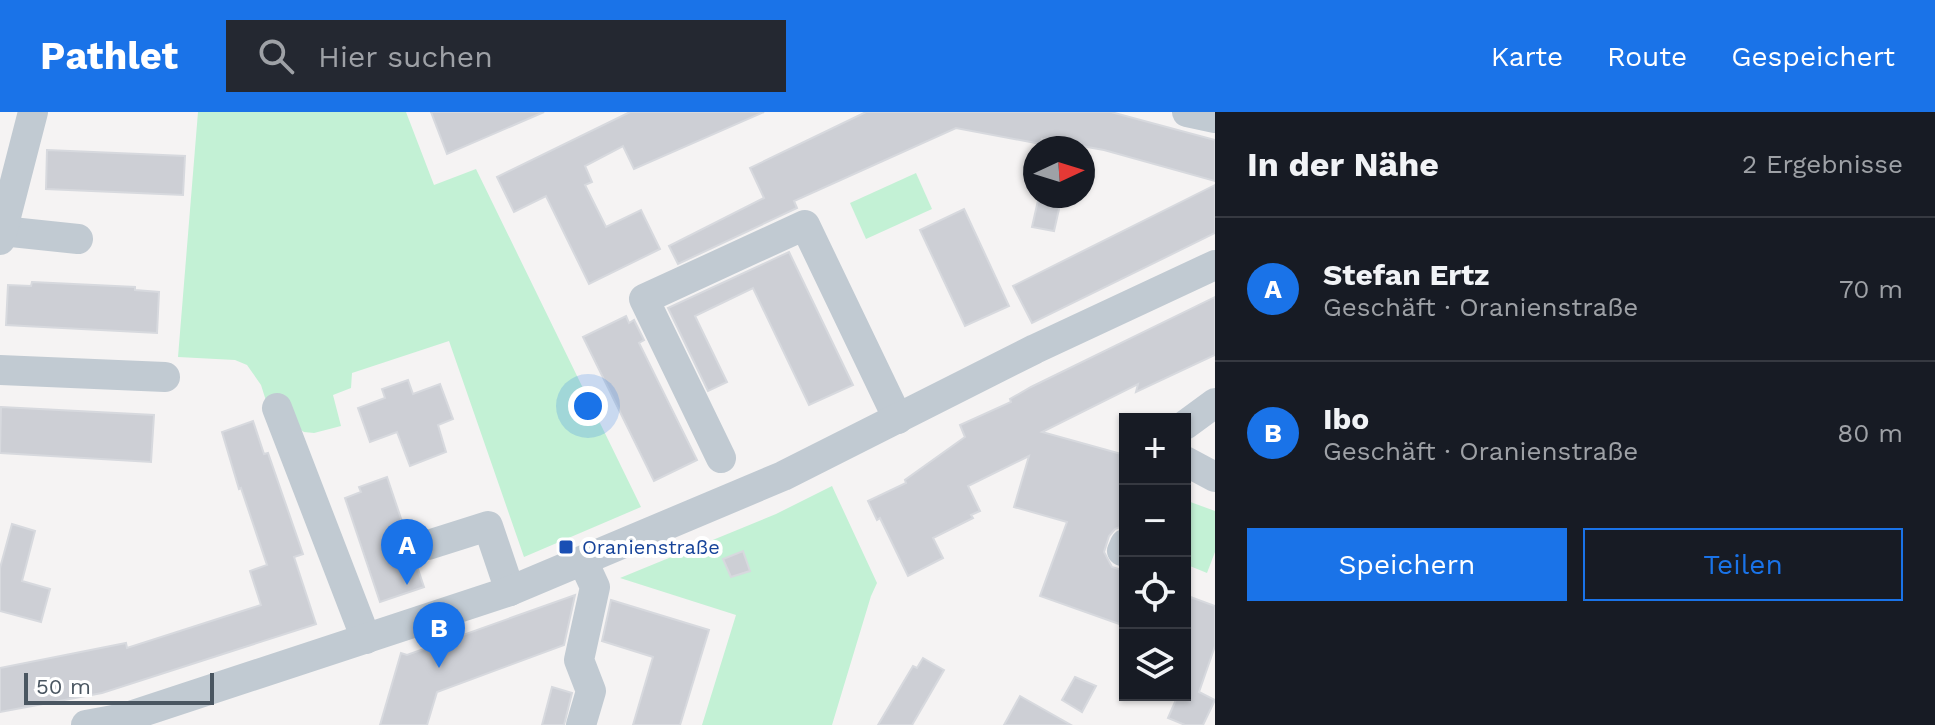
<!DOCTYPE html>
<html lang="de">
<head>
<meta charset="utf-8">
<style>
  :root { --surface:#171b24; --page:#242831; --text:#f1f3f6; --muted:#9ea1a6; --line:#363941; --accent:#1a73e8 }
  body { margin:0; font-family:"Work Sans",sans-serif; background:var(--page); color:var(--text) }
  .controls { position:absolute; right:24px; bottom:24px; display:grid; overflow:hidden; border-radius:0px; box-shadow:0 2px 6px #0004 }
  .controls button { width:72px; height:72px; display:grid; place-items:center; padding:0; border:0; border-bottom:2px solid var(--line); background:var(--surface); color:var(--text); font:40px sans-serif }
  .compass { position:absolute; left:1023px; top:24px; width:72px; height:72px; border-radius:50%; background:var(--surface); box-shadow:0 2px 6px #0004; rotate:86deg }
  .scale { position:absolute; left:24px; bottom:20px; width:190px; box-sizing:border-box; padding-left:8px; border:4px solid #4a5661; border-top:0; font-size:22px; line-height:28px; white-space:nowrap; color:#4a5661; -webkit-text-stroke:6px #fff; paint-order:stroke }
  .you { position:absolute; left:588px; top:294px; width:28px; height:28px; margin:-20px; border:6px solid #fff; border-radius:50%; background:#1a73e8; box-shadow:0 0 0 12px #1a73e833 }
  .badge { display:grid; place-items:center; width:52px; height:52px; border-radius:50%; background:var(--accent); color:#fff; font-size:26px; font-weight:700 }
  .pin { position:absolute; translate:-50% -66px; filter:drop-shadow(0 2px 4px #0008) }
  .pin::after { content:''; position:absolute; top:42px; width:28px; height:24px; background:inherit; clip-path:polygon(0 0,100% 0,50% 100%) }
  .list { margin:0; padding:0; list-style:none }
  h2 { display:flex; justify-content:space-between; align-items:center; height:104px; margin:0; padding:0 32px; font-size:34px }
  h2 small { font-size:26px; font-weight:400; color:var(--muted) }
  .list li { display:grid; grid-template-columns:52px 1fr auto; gap:24px; align-items:center; box-sizing:border-box; height:144px; padding:0 32px; border-top:2px solid var(--line) }
  .list b { display:block; font-size:30px; white-space:nowrap }
  .list p { margin:0; font-size:26px; white-space:nowrap; color:var(--muted) }
  .list em { font-size:26px; font-style:normal; color:var(--muted) }
  .actions { display:flex; gap:16px; padding:24px 32px }
  .actions a { flex:1; padding:18px 0; border:2px solid var(--accent); border-radius:0px; text-align:center; font-size:28px; color:var(--accent) }
  .actions .main { background:var(--accent); color:#fff }
  .icon { flex:none; width:44px; height:44px; fill:none; stroke:currentColor; stroke-width:2; stroke-linecap:round; stroke-linejoin:round }
  .map { position:relative; flex:none; width:1215px; height:613px; overflow:hidden }
  header { display:flex; align-items:center; gap:48px; box-sizing:border-box; height:112px; padding:0 40px; background:var(--accent); color:#fff }
  header strong { font-size:38px }
  nav { display:flex; gap:44px; margin-inline-start:auto; font-size:28px }
  .search { width:560px; height:72px; background:var(--page); display:flex; align-items:center; gap:20px; box-sizing:border-box; padding:0 28px; border-radius:0px; color:var(--muted); font-size:30px }
  main { display:flex }
  aside { flex:1; background:var(--surface) }
  .map>svg:first-child { display:block }
  .green { fill:#c3f1d5 }
  .building { fill:#cdcfd5; stroke:#d7d9de; stroke-width:2 }
  .lines { fill:none; stroke-linecap:round; stroke-linejoin:round }
  .minor { stroke:#c1cad2; stroke-width:30 }
  .transit-dot { fill:#1a4fb4; stroke:#fff; stroke-width:3 }
  .labels { text-anchor:middle; dominant-baseline:central; stroke-width:8; stroke-linejoin:round; paint-order:stroke }
  .transit-label { font-size:20px; fill:#164399; stroke:#fff; text-anchor:start }
</style>
</head>
<body>
<header>
<strong>Pathlet</strong>
<div class="search"><svg class="icon" aria-label="search" viewBox="0 0 24 24"><circle cx="10" cy="10" r="6"/><path d="M15 15l6 6"/></svg>Hier suchen</div>
<nav><a>Karte</a><a>Route</a><a>Gespeichert</a></nav>
</header>
<main>
<div class="map">
<svg width="1215" height="613" viewBox="0 0 1215 613">
  <rect width="100%" height="100%" fill="#f5f3f3"/>
  <g class="green">
    <polygon points="198,0 406,0 434,73 476,57 641,395 524,445 449,229 352,261 351,276 333,283 341,314 314,321 304,320 268,295 261,273 247,253 235,248 178,245"/>
    <polygon points="916,61 932,97 866,127 850,91"/>
    <polygon points="832,374 877,471 871,484 832,613 702,613 736,503 620,466 776,402"/>
    <polygon points="1185,388 1215,399 1215,440 1207,461 1185,452"/>
  </g>
  <g class="building">
    <polygon points="431,0 544,0 447,42"/>
    <polygon points="630,0 764,0 634,57 623,34 585,54 592,70 585,73 606,115 641,98 660,137 589,172 546,84 514,100 497,65"/>
    <polygon points="866,0 1111,0 1215,28 1215,69 1104,38 1042,27 1041,32 956,16 794,89 797,96 678,152 669,134 764,86 750,56"/>
    <polygon points="47,38 185,44 183,83 46,77"/>
    <polygon points="1215,73 1215,121 1032,211 1013,174"/>
    <polygon points="1039,84 1062,84 1054,119 1032,115"/>
    <polygon points="964,97 1009,194 965,214 920,118"/>
    <polygon points="789,140 853,273 809,293 753,176 695,204 727,270 708,279 668,196"/>
    <polygon points="32,170 135,175 135,178 159,180 157,221 6,213 8,173 31,174"/>
    <polygon points="1215,185 1215,243 1136,280 1138,272 1042,320 1125,343 1125,408 1123,414 1115,417 1109,424 1104,440 1112,455 1125,459 1125,514 1040,484 1067,410 1014,395 1029,344 968,374 980,399 971,403 973,406 933,426 943,446 908,464 880,406 877,408 868,389 906,371 905,368 965,325 960,313 1011,290 1010,287 1031,275"/>
    <polygon points="626,204 629,211 634,208 644,228 639,231 697,348 654,369 583,225"/>
    <polygon points="408,268 413,282 440,272 453,307 438,313 446,340 410,354 397,320 370,330 358,296 385,286 382,277"/>
    <polygon points="1,295 154,303 151,350 0,341"/>
    <polygon points="253,309 264,342 268,341 303,442 294,445 316,512 102,581 0,600 0,556 126,531 127,536 261,493 250,459 267,453 241,376 239,377 222,320"/>
    <polygon points="387,365 424,475 380,490 345,386 361,380 359,375"/>
    <polygon points="12,412 35,419 22,469 50,477 41,510 0,499 0,456"/>
    <polygon points="743,439 750,459 731,465 723,447"/>
    <polygon points="575,483 564,533 437,580 427,613 380,613 401,541 407,543"/>
    <polygon points="1185,483 1215,494 1215,534 1199,580 1215,588 1203,613 1185,613 1168,606 1178,583 1185,583"/>
    <polygon points="611,488 709,518 680,613 633,613 653,545 602,529"/>
    <polygon points="923,546 944,558 912,613 878,613 913,554 917,556"/>
    <polygon points="1075,565 1096,574 1082,600 1062,588"/>
    <polygon points="552,575 572,581 564,613 542,613"/>
    <polygon points="1020,584 1071,613 1004,613"/>
  </g>
  <g class="lines">
    <g class="minor">
      <polyline points="1187,0 1215,6"/>
      <polyline points="2,119 78,127"/>
      <polyline points="0,128 33,0"/>
      <polyline points="0,258 165,265"/>
      <polyline points="277,296 366,527"/>
      <polyline points="1185,313 1215,291"/>
      <polyline points="721,346 644,187 805,113 898,307"/>
      <polyline points="1185,349 1215,365"/>
      <polyline points="428,433 488,414 510,479"/>
      <polyline points="1122,439 1125,432"/>
      <polyline points="86,613 124,606 510,479 783,364 1035,237 1215,153"/>
      <polyline points="581,613 591,579 579,548 595,475 583,449"/>
    </g>
  </g>
  <rect class="transit-dot" x="558" y="427" width="16" height="16" rx="4"/>
  <g class="labels">
    <g class="transit-label">
      <text x="582" y="435">Oranienstraße</text>
    </g>
  </g>
</svg>
<div class="controls">
<button>+</button>
<button>−</button>
<button><svg class="icon" aria-label="locate" viewBox="0 0 24 24"><circle cx="12" cy="12" r="6"/><path d="M12 2v4M12 18v4M2 12h4M18 12h4"/></svg></button>
<button><svg class="icon" aria-label="layers" viewBox="0 0 24 24"><path d="M12 4l9 5-9 5-9-5zM3 14l9 5 9-5"/></svg></button>
</div>
<svg class="compass" viewBox="-18 -18 36 36"><path d="M0-13l5 13h-10z" fill="#e53935"/><path d="M0 13l5-13h-10z" fill="#9ea1a6"/></svg>
<div class="scale">50 m</div>
<div class="you"></div>
<div class="pin badge" style="left:407px;top:473px">A</div>
<div class="pin badge" style="left:439px;top:556px">B</div>
</div>
<aside>
<h2>In der Nähe<small>2 Ergebnisse</small></h2>
<ul class="list">
<li><span class="badge">A</span><div><b>Stefan Ertz</b><p>Geschäft · Oranienstraße</p></div><em>70 m</em></li>
<li><span class="badge">B</span><div><b>Ibo</b><p>Geschäft · Oranienstraße</p></div><em>80 m</em></li>
</ul>
<div class="actions"><a class="main">Speichern</a><a>Teilen</a></div>
</aside>
</main>
</body>
</html>
